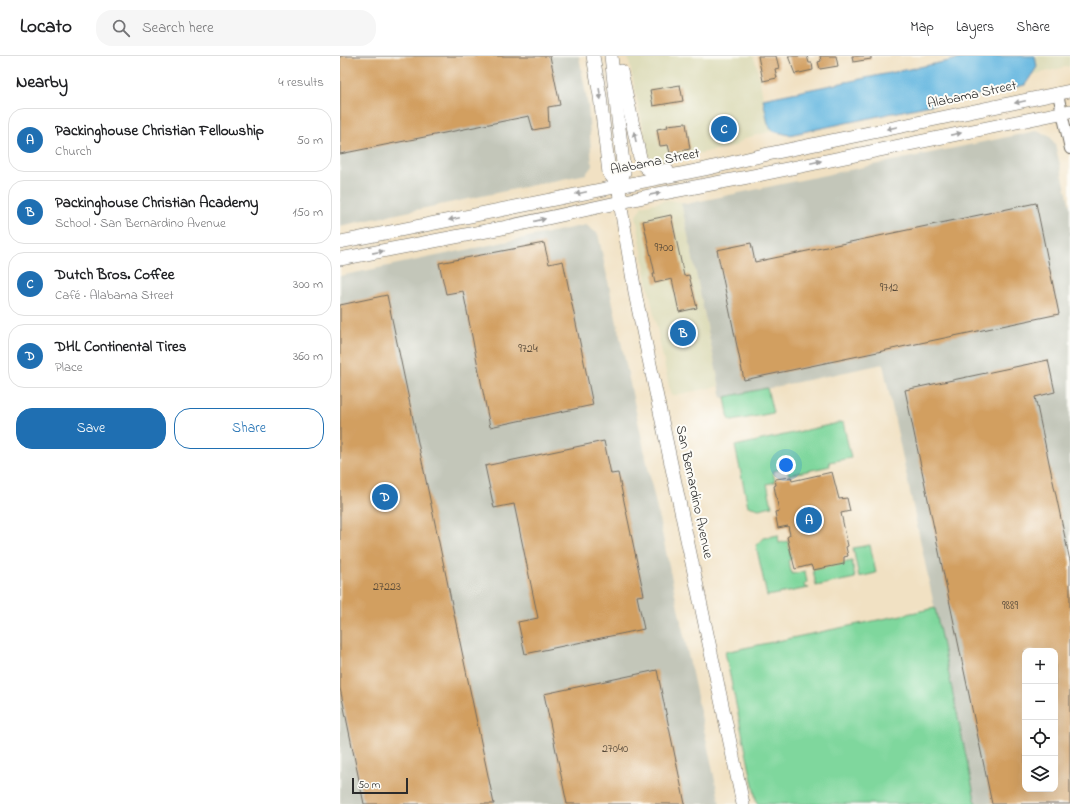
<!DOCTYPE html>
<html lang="en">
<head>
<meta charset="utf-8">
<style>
  :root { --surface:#fff; --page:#f6f6f6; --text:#202124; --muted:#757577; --line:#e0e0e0; --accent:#1f6fb2 }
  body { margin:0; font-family:"Indie Flower",sans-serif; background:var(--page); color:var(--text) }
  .controls { position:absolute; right:12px; bottom:12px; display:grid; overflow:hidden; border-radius:8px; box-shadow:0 4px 16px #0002 }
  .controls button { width:36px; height:36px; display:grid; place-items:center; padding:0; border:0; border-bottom:1px solid var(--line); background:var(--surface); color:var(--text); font:20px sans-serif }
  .scale { position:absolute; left:12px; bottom:10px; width:56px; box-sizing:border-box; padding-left:4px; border:2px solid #2b2b2b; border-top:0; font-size:11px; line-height:14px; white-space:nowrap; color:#2b2b2b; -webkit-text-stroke:3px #fdfcf7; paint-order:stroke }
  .you { position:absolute; left:446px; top:409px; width:14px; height:14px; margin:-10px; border:3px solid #fff; border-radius:50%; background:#1a73e8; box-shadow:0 0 0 6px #1a73e833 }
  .badge { display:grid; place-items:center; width:26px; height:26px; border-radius:50%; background:var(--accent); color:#fff; font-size:13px; font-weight:700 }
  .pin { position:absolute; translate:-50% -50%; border:2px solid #fff; box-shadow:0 1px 4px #0006 }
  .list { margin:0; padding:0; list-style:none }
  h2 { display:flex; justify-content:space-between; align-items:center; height:52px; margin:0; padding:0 16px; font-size:17px }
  h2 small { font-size:13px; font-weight:400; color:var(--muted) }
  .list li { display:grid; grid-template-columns:26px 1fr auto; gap:12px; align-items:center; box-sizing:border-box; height:64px; margin:0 8px 8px; padding:0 8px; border:1px solid var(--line); border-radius:16px }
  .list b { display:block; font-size:15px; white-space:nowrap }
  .list p { margin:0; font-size:13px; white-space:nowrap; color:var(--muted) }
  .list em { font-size:13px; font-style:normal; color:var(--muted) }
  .actions { display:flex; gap:8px; padding:12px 16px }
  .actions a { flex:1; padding:9px 0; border:1px solid var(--accent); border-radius:16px; text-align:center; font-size:14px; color:var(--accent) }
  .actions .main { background:var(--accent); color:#fff }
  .icon { flex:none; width:22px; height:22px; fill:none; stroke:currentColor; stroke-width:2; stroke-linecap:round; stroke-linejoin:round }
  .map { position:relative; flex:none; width:730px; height:748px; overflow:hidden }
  header { display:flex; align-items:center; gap:24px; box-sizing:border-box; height:56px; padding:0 20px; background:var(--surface); border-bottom:1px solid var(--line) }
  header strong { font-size:19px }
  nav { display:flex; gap:22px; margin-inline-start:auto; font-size:14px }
  .search { width:280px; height:36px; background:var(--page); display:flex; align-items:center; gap:10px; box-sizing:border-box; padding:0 14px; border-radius:16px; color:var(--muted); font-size:15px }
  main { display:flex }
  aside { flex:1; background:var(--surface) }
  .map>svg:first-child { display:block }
  .built { fill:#deddbb }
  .industrial { fill:#c3c6b9; fill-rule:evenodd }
  .green { fill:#7fd79d; stroke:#558164 }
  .water { fill:#65b7e0; stroke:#487186 }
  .building { fill:#d29f60; fill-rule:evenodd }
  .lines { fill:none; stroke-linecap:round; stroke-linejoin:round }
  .minor-casing { stroke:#706b60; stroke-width:12 }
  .major-casing { stroke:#706b60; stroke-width:14 }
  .minor { stroke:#fff; stroke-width:10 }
  .major { stroke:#fff; stroke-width:13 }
  .oneway { fill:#a0a0a0 }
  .labels { text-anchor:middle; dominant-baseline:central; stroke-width:4; stroke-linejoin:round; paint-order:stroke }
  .number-label { font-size:12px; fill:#554838 }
  .street-label { font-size:14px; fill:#2b2b2b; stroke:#fdfcf7 }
</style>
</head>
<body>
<header>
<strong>Locato</strong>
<div class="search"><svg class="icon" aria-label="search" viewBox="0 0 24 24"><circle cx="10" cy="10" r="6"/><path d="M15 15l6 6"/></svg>Search here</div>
<nav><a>Map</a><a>Layers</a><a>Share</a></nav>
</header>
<main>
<aside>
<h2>Nearby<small>4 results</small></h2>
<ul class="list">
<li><span class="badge">A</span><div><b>Packinghouse Christian Fellowship</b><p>Church</p></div><em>50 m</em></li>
<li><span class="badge">B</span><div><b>Packinghouse Christian Academy</b><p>School · San Bernardino Avenue</p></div><em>150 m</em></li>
<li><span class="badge">C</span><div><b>Dutch Bros. Coffee</b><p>Café · Alabama Street</p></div><em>300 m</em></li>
<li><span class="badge">D</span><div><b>DHL Continental Tires</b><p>Place</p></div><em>360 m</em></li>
</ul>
<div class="actions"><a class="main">Save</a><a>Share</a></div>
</aside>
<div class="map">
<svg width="730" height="748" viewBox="0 0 730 748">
  <rect width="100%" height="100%" fill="#fdfcf7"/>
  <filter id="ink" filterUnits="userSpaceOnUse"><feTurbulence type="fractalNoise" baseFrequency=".025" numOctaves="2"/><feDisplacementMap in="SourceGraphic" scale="8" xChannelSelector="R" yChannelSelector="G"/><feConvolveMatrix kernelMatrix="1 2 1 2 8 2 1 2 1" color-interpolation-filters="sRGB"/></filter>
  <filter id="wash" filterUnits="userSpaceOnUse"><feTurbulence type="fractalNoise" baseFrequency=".012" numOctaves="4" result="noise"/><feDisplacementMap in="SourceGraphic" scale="16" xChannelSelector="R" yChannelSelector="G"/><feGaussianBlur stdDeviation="0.9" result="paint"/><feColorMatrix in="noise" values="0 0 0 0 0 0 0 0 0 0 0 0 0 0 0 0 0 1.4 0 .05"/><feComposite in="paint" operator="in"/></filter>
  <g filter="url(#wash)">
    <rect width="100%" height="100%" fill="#f1e1c3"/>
    <g class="built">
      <polygon points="288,0 413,0 417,10 428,68 433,75 405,82 395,90 318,106 309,101"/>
      <polygon points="695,0 730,0 730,10 692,19 697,11"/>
      <polygon points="328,144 341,146 379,330 331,340 307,225 296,160 302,150"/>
    </g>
    <g class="industrial">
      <polygon points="0,0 239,0 248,50 252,110 246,118 0,170"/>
      <path d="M696,75L709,79L715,88L730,150V748H636L543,308L382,342L341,146L346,148ZM685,595H715V733H685Z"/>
      <polygon points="246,169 258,178 380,748 0,748 0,220"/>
    </g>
    <g class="green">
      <polygon points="427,332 433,357 392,365 389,364 385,341"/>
      <polygon points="503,366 511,402 489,406 490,410 449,419 447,412 433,415 435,426 427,428 432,450 419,453 408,450 395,390"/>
      <polygon points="438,479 439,487 448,485 451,503 448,505 452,518 465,515 467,526 464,528 465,531 469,532 427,540 416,489 424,482"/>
      <polygon points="530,489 536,517 519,521 513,492"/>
      <polygon points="512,505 515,522 476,530 473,514"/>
      <polygon points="595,552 636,748 417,748 385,596"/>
    </g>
    <polygon class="water" points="633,0 695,0 697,11 685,29 449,79 433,75 428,68 423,43"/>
    <g id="blocks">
      <g class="building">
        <polygon points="0,0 210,0 220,49 208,51 209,71 193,74 189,60 0,98"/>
        <polygon points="418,0 436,0 439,12 435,13 437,22 423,25"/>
        <polygon points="448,0 467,0 469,7 472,7 473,14 455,18"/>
        <polygon points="480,0 496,0 498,10 480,13 478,6 481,5"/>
        <polygon points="512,0 531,0 531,3 513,6"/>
        <polygon points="340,29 343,45 313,50 310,34"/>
        <polygon points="390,64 392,77 389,77 388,75 376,78 376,71 381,70 380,66"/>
        <polygon points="346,67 350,93 330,97 328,89 320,90 317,73 328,71 327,69"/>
        <polygon points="696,147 719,258 404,324 377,194 411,187 415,206"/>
        <polygon points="331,159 344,220 349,219 357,252 339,256 332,223 315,227 313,218 315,218 303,165"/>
        <polygon points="204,187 209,208 223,205 253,349 150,371 123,235 106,238 99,207"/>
        <polygon points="47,239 154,748 24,748 0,632 0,249"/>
        <path d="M708,304L715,336L695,341L730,505V748H652L565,334ZM685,595H715V733H685Z"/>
        <polygon points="264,385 271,418 278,417 304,539 297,540 304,573 185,598 178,566 198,562 174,448 154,452 145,410"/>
        <polygon points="492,416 499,443 507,442 510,455 501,457 508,490 506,491 508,500 504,501 504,508 473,514 471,509 455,513 447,481 450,479 448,470 438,472 435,456 439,455 434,430 436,429 435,423 451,421 452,425"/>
        <polygon points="317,614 345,748 227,748 204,638"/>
      </g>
    </g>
  </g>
  <g filter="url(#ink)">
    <use href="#blocks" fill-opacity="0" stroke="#706b60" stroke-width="1"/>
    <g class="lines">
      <defs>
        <polyline id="minor" points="718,38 730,93"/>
        <g id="major">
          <polyline points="253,0 260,40 269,117 279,129"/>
          <polyline points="271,0 284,116 279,129 280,146 296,242 403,748"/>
          <path d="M281,15L301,106C308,116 315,117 327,114"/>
          <polyline points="0,186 365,113 428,98 730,35"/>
          <polyline points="0,203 162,172 313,139 413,120 730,55"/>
        </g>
      </defs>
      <use href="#minor" class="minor-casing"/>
      <use href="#major" class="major-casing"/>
      <use href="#minor" class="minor"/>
      <use href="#major" class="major"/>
    </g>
    <defs><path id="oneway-solid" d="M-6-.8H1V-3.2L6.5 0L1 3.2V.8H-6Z"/></defs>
    <g class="oneway">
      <use href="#oneway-solid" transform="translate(260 38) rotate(81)"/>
      <use href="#oneway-solid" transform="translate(680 46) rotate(168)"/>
      <use href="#oneway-solid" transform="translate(552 72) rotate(168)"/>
      <use href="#oneway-solid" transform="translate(616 78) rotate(-11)"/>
      <use href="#oneway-solid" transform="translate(295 81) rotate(-102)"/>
      <use href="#oneway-solid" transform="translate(476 106) rotate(-12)"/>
      <use href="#oneway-solid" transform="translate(241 137) rotate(168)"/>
      <use href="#oneway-solid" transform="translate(315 138) rotate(-11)"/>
      <use href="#oneway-solid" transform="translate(114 163) rotate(168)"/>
      <use href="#oneway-solid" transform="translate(200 164) rotate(-13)"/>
      <use href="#oneway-solid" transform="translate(38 196) rotate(-11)"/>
    </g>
  </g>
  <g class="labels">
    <g class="number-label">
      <text x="324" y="192">9700</text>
      <text x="549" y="232">9712</text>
      <text x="188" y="293">9724</text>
      <text x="47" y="531">27223</text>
      <text x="670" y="550">9889</text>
      <text x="275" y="693">27040</text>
    </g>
    <g class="street-label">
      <text transform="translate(632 39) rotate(-12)">Alabama Street</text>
      <text transform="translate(315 106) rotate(-11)">Alabama Street</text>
      <text transform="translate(354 436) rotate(78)">San Bernardino Avenue</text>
    </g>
  </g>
</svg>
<div class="controls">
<button>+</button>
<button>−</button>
<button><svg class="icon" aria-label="locate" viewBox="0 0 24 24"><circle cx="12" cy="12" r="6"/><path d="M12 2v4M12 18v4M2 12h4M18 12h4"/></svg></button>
<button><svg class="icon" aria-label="layers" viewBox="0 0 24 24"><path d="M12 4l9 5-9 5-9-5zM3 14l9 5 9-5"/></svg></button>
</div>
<div class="scale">50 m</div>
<div class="you"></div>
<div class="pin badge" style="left:469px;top:464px">A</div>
<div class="pin badge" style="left:343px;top:277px">B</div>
<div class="pin badge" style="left:384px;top:73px">C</div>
<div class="pin badge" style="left:45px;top:441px">D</div>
</div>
</main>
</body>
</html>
